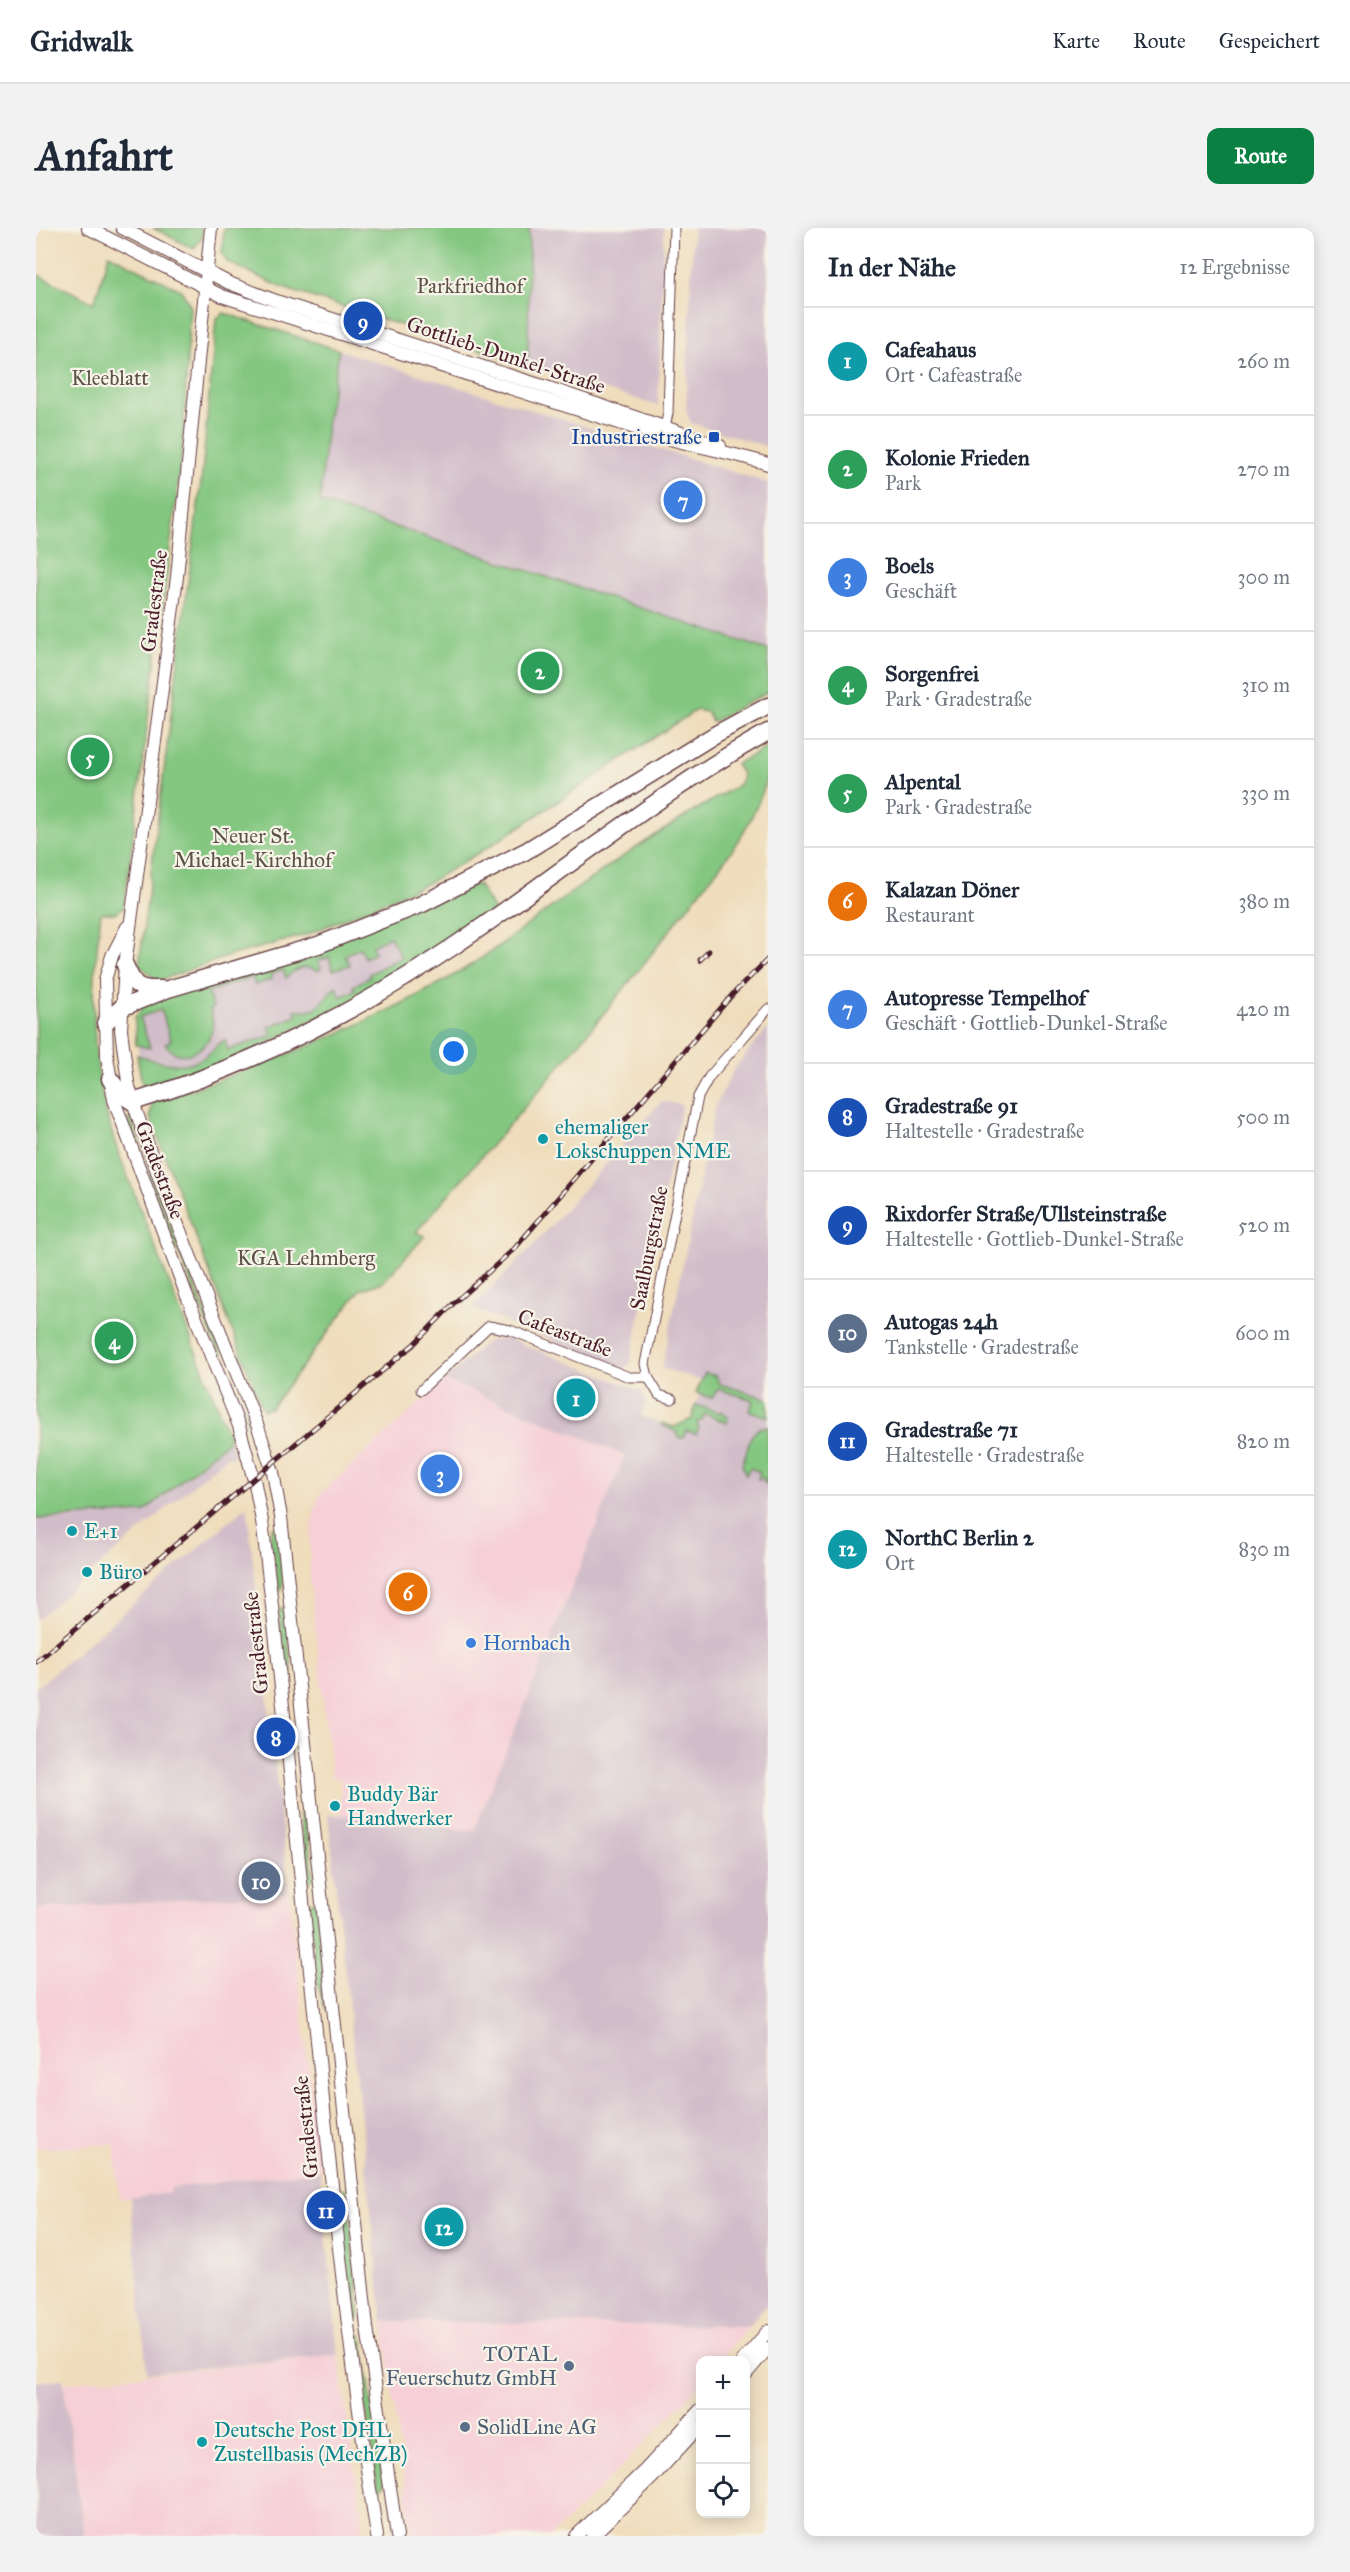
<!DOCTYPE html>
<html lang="de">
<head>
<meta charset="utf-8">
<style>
  :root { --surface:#fff; --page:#f2f2f3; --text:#1f2937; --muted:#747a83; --line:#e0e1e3; --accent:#0b8043 }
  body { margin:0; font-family:"IM FELL Great Primer",serif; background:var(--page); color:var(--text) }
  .controls { position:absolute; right:18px; bottom:18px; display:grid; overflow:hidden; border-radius:12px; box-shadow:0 3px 15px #0003 }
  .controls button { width:54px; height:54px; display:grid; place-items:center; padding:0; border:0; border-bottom:2px solid var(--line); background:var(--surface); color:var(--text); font:30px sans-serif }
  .you { position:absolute; left:418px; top:824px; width:21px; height:21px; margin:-15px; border:4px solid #fff; border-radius:50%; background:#1a73e8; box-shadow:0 0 0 9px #1a73e833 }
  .badge { display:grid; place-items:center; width:39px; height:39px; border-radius:50%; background:var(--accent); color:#fff; font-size:20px; font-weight:700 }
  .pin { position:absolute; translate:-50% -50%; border:3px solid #fff; box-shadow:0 2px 6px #0006 }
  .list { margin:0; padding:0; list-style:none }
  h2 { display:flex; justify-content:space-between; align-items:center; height:78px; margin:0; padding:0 24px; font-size:26px }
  h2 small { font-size:20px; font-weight:400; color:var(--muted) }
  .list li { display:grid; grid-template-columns:39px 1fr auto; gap:18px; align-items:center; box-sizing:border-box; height:108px; padding:0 24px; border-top:2px solid var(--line) }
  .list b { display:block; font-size:22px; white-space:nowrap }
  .list p { margin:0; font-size:20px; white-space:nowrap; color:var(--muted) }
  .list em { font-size:20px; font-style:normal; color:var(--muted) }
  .icon { flex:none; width:33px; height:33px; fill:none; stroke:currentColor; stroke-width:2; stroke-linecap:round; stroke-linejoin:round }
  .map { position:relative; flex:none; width:732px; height:2308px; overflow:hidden; border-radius:12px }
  header { display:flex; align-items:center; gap:36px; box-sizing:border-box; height:84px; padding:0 30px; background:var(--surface); border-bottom:2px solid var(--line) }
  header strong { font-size:28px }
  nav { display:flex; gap:33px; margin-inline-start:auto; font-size:21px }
  .intro { display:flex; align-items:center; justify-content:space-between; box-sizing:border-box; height:144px; padding:0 36px }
  h1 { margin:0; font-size:42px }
  .button { padding:15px 27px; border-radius:12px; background:var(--accent); color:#fff; font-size:21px; font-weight:700 }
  main { display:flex; gap:36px; padding:0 36px }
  aside { flex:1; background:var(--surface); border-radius:12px; box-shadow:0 3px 15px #0003 }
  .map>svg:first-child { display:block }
  .built { fill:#f6cfd7 }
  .industrial { fill:#d1bdc9 }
  .green { fill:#84c781; stroke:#677356; stroke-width:1.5 }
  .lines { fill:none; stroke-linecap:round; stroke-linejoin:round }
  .street-casing { stroke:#633c41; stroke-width:11 }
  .secondary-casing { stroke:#633c41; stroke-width:14 }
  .highway-casing { stroke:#633c41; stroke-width:19 }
  .street { stroke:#fff; stroke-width:9 }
  .secondary { stroke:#fff; stroke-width:12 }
  .highway { stroke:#fff; stroke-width:16 }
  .rail-casing { stroke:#4a1f2b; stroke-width:5 }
  .rail { stroke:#f7f3e8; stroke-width:3; stroke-dasharray:9; stroke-linecap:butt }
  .transit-dot { fill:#1a4fb4; stroke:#f7f3e8; stroke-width:2 }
  .culture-dot { fill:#0f9aa8; stroke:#f7f3e8; stroke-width:2 }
  .shop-dot { fill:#3f7fe0; stroke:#f7f3e8; stroke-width:2 }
  .service-dot { fill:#5c6f8a; stroke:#f7f3e8; stroke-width:2 }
  .labels { text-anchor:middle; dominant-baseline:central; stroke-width:4.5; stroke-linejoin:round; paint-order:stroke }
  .park-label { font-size:21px; fill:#5b5145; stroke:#f7f3e8 }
  .street-label { font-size:21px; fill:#4a1f2b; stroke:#f7f3e8 }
  .transit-label { font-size:21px; fill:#164399; stroke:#f7f3e8; text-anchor:end }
  .culture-label { font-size:21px; fill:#0d838f; stroke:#f7f3e8; text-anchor:start }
  .shop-label { font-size:21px; fill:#366cbe; stroke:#f7f3e8; text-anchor:start }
  .service-label { font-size:21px; fill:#4e5e75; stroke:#f7f3e8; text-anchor:end }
</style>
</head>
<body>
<header>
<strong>Gridwalk</strong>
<nav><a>Karte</a><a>Route</a><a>Gespeichert</a></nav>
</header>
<div class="intro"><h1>Anfahrt</h1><a class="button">Route</a></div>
<main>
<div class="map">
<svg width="732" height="2308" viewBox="0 0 732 2308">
  <rect width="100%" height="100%" fill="#f7f3e8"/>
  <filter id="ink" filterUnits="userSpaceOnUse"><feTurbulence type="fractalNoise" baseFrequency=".0167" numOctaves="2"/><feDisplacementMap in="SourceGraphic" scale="12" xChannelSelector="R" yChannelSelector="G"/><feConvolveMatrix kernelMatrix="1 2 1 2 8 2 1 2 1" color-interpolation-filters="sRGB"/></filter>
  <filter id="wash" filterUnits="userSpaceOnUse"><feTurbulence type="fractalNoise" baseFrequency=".008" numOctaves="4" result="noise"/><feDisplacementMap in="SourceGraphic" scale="24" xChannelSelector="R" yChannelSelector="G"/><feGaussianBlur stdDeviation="1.35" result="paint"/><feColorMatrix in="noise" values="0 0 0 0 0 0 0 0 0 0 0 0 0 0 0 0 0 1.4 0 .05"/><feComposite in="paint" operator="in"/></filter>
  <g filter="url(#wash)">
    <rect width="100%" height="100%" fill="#efddbc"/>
    <g class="built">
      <polygon points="409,1152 589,1227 456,1560 650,1571 304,1626 305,1551 296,1550 274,1350 274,1312 279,1279 283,1267"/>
      <polygon points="253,1665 284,1943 136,1960 136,1965 84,1971 78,1916 6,1921 5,1919 0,1919 0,1681"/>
      <polygon points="347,2093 713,2098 684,2132 664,2132 664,2155 648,2174 561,2264 514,2308 376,2308"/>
      <polygon points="302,2127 327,2295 324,2308 48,2308 28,2155"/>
    </g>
    <g class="industrial">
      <polygon points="493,0 628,0 622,178 492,137"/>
      <polygon points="657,0 732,0 732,219 655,195 650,183"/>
      <polygon points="303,122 732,255 732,422 284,274 291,193"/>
      <polygon points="458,682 301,782 106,857 99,789 219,742"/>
      <polygon points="732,800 732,2076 713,2098 347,2093 292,1586 438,1603 589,1227 409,1152 452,1113 471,1110 605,1163 610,1173 605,1188 638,1199 656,1191 667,1153 626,1140 679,879 698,841"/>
      <polygon points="626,873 646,877 594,1136 587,1141 436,1080 495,1020"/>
      <polygon points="194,1211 199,1228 190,1229 0,1392 0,1291 108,1284"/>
      <polygon points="211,1278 253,1665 0,1681 0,1460"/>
      <polygon points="284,1943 302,2127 111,2145 94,1970 135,1965 135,1960"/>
      <polygon points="27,2151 48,2308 0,2308 0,2154"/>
    </g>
    <g class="green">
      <polygon points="117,0 167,0 166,9 158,21"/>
      <polygon points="188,0 493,0 492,137 247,60 191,34 186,25"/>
      <path d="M73,26L145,62L154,77L147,213L141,265L88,679L79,685H65C54,772 53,836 81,921L194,1211L108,1284L0,1291V46L58,75Z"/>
      <polygon points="188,85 303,122 291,193 284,274 732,422 732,464 676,494 671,484 660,482 459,615 392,655 270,707 196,727 122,753 103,737 166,246 180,91"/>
      <path d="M732,519C732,536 732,551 725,568C706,619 666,659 634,702C554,807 466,905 380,1004L389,1008L347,1054L324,1062L235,1180L227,1182L114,890L116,875C222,839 328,801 425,743C464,720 499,690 536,664C590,625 646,589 704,556L706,546L700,536Z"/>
      <path d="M442,656L458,682L336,763L201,830L113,862L106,857L101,827C123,834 150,844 171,827C178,822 181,815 189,812L192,822L236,807L233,799L261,788L259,782C287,785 283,773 300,758L305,769L319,762L317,758L334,749L333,746L365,729L354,708L336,718L339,725L329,730L324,720L309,727L314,737L297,742L293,729L282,733L285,741L282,743C268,736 261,740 250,750L247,742L235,746L236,751L219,757L216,749L172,764L177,780L174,782C175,786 177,792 177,796C177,820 143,840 129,815L135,813L125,782L104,789L114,820L100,817L99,789L109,777Z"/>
      <polygon points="91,891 95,891 109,933 212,1190 211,1196 106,934"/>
      <polygon points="669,1145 680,1148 684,1156 732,1171 732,1189 714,1183 717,1172 682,1161 676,1170 660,1165"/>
      <polygon points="660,1177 684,1185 685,1183 692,1189 691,1195 669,1186 666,1192 661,1194 663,1200 660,1206 651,1203 648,1210 644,1210 639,1203 625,1197 626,1195 638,1199 656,1191"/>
      <polygon points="732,1199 732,1256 728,1254 728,1250 722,1251 724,1244 714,1240 710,1247 706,1237 716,1207 723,1200"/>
      <polygon points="237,1299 241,1301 247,1357 243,1364 234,1308"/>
      <polygon points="246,1379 249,1380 256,1445 251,1449 243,1384"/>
      <polygon points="268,1580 278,1650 272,1655 264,1586"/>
      <polygon points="276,1673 280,1675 290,1783 281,1755 273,1676"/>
      <polygon points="307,1960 311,1962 324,2089 321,2090 317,2088 303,1964 307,1964"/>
      <polygon points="326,2107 348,2257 342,2263 319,2108"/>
    </g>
  </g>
  <g filter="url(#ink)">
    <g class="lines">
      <defs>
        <g id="street">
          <polyline points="628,204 632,185 638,0"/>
          <polyline points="385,1162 453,1098 474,1102 593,1149 612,1149"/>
          <polyline points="636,1171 623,1167 612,1149 609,1136 662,869 673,849 732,781"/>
        </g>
        <g id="secondary">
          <path d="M52,0L186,68L627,209C662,219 697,225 732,236"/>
          <polyline points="86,0 193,55 243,74 513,160 684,218"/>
          <polyline points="175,0 141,349 89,737 85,802 92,854 97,874 124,952 222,1199 237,1244 245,1289 331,2099 361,2308"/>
          <path d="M91,699L76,728L69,752L71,828L78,872L149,1063L203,1198L219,1256L226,1293C268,1631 289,1971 341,2308"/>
          <polyline points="707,2132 732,2103"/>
          <polyline points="710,2146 732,2120"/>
          <polyline points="540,2308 610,2241 664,2182"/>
          <polyline points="556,2308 616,2250 664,2198"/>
        </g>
        <g id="highway">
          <path d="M89,737C98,758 101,762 125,761"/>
          <polyline points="69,795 85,780 132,761 282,717 386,676 490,623 680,506 732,478"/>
          <path d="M74,851L86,867L97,874C211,839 319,785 418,718C523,647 621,566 732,504"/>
        </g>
      </defs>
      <use href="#street" class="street-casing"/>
      <use href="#secondary" class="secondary-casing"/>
      <use href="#highway" class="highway-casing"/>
      <use href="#street" class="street"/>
      <use href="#secondary" class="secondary"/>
      <use href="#highway" class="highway"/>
      <defs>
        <g id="rail">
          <polyline points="664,732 673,723"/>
          <polyline points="0,1434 377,1117 418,1075 479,1020 697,766 732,731"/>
        </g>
      </defs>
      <use href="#rail" class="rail-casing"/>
      <use href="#rail" class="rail"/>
    </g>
  </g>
  <rect class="transit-dot" x="672" y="203" width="12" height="12" rx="3"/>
  <g class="culture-dot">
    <circle cx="507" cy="911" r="6"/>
    <circle cx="36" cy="1303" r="6"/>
    <circle cx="51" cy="1344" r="6"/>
    <circle cx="299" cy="1578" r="6"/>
    <circle cx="166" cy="2214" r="6"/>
  </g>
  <circle class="shop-dot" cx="435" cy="1415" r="6"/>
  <g class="service-dot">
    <circle cx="533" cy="2138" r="6"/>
    <circle cx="429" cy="2199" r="6"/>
  </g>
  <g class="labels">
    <g class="park-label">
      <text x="434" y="58">Parkfriedhof</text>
      <text x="74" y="150">Kleeblatt</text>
      <text x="217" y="608">Neuer St.<tspan x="217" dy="24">Michael-Kirchhof</tspan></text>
      <text x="270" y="1030">KGA Lehmberg</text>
    </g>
    <g class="street-label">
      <text transform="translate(470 127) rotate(18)">Gottlieb-Dunkel-Straße</text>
      <text transform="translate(118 373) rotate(-83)">Gradestraße</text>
      <text transform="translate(124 942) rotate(69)">Gradestraße</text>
      <text transform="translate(613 1020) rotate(-79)">Saalburgstraße</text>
      <text transform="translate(529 1105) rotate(21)">Cafeastraße</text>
      <text transform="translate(220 1415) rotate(-96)">Gradestraße</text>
      <text transform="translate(270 1899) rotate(-96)">Gradestraße</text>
    </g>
    <g class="transit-label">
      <text x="666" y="209">Industriestraße</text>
    </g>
    <g class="culture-label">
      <text x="519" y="899">ehemaliger<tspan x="519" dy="24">Lokschuppen NME</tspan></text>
      <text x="48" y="1303">E+1</text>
      <text x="63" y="1344">Büro</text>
      <text x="311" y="1566">Buddy Bär<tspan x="311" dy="24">Handwerker</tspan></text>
      <text x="178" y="2202">Deutsche Post DHL<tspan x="178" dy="24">Zustellbasis (MechZB)</tspan></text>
    </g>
    <g class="shop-label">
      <text x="447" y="1415">Hornbach</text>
    </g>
    <g class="service-label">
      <text x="521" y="2126">TOTAL<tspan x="521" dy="24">Feuerschutz GmbH</tspan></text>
      <text x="441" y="2199" text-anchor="start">SolidLine AG</text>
    </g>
  </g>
</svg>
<div class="controls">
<button>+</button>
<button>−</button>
<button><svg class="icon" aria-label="locate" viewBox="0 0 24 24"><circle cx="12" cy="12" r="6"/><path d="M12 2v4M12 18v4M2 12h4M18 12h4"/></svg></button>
</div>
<div class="you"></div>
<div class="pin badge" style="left:540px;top:1170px;background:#0f9aa8">1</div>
<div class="pin badge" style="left:504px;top:443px;background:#2e9e5b">2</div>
<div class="pin badge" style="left:404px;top:1246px;background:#3f7fe0">3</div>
<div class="pin badge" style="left:78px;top:1113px;background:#2e9e5b">4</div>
<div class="pin badge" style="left:54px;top:529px;background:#2e9e5b">5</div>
<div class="pin badge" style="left:372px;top:1364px;background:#e8710a">6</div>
<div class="pin badge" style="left:647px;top:272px;background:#3f7fe0">7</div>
<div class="pin badge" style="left:240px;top:1509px;background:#1a4fb4">8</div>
<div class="pin badge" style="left:327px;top:93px;background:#1a4fb4">9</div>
<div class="pin badge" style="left:225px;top:1653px;background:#5c6f8a">10</div>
<div class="pin badge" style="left:290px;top:1982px;background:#1a4fb4">11</div>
<div class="pin badge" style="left:408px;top:1999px;background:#0f9aa8">12</div>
</div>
<aside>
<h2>In der Nähe<small>12 Ergebnisse</small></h2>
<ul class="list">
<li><span class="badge" style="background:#0f9aa8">1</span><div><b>Cafeahaus</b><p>Ort · Cafeastraße</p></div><em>260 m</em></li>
<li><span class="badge" style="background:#2e9e5b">2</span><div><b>Kolonie Frieden</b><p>Park</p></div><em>270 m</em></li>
<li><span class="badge" style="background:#3f7fe0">3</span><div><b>Boels</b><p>Geschäft</p></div><em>300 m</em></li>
<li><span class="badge" style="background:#2e9e5b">4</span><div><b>Sorgenfrei</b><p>Park · Gradestraße</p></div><em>310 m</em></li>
<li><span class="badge" style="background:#2e9e5b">5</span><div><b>Alpental</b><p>Park · Gradestraße</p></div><em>330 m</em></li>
<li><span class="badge" style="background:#e8710a">6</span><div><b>Kalazan Döner</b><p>Restaurant</p></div><em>380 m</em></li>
<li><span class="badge" style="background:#3f7fe0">7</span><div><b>Autopresse Tempelhof</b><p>Geschäft · Gottlieb-Dunkel-Straße</p></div><em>420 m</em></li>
<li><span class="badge" style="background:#1a4fb4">8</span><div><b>Gradestraße 91</b><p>Haltestelle · Gradestraße</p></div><em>500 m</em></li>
<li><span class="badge" style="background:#1a4fb4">9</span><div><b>Rixdorfer Straße/Ullsteinstraße</b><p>Haltestelle · Gottlieb-Dunkel-Straße</p></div><em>520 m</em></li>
<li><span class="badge" style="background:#5c6f8a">10</span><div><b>Autogas 24h</b><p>Tankstelle · Gradestraße</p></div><em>600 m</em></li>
<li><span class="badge" style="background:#1a4fb4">11</span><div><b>Gradestraße 71</b><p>Haltestelle · Gradestraße</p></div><em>820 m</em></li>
<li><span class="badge" style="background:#0f9aa8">12</span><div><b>NorthC Berlin 2</b><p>Ort</p></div><em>830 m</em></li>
</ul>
</aside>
</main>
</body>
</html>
